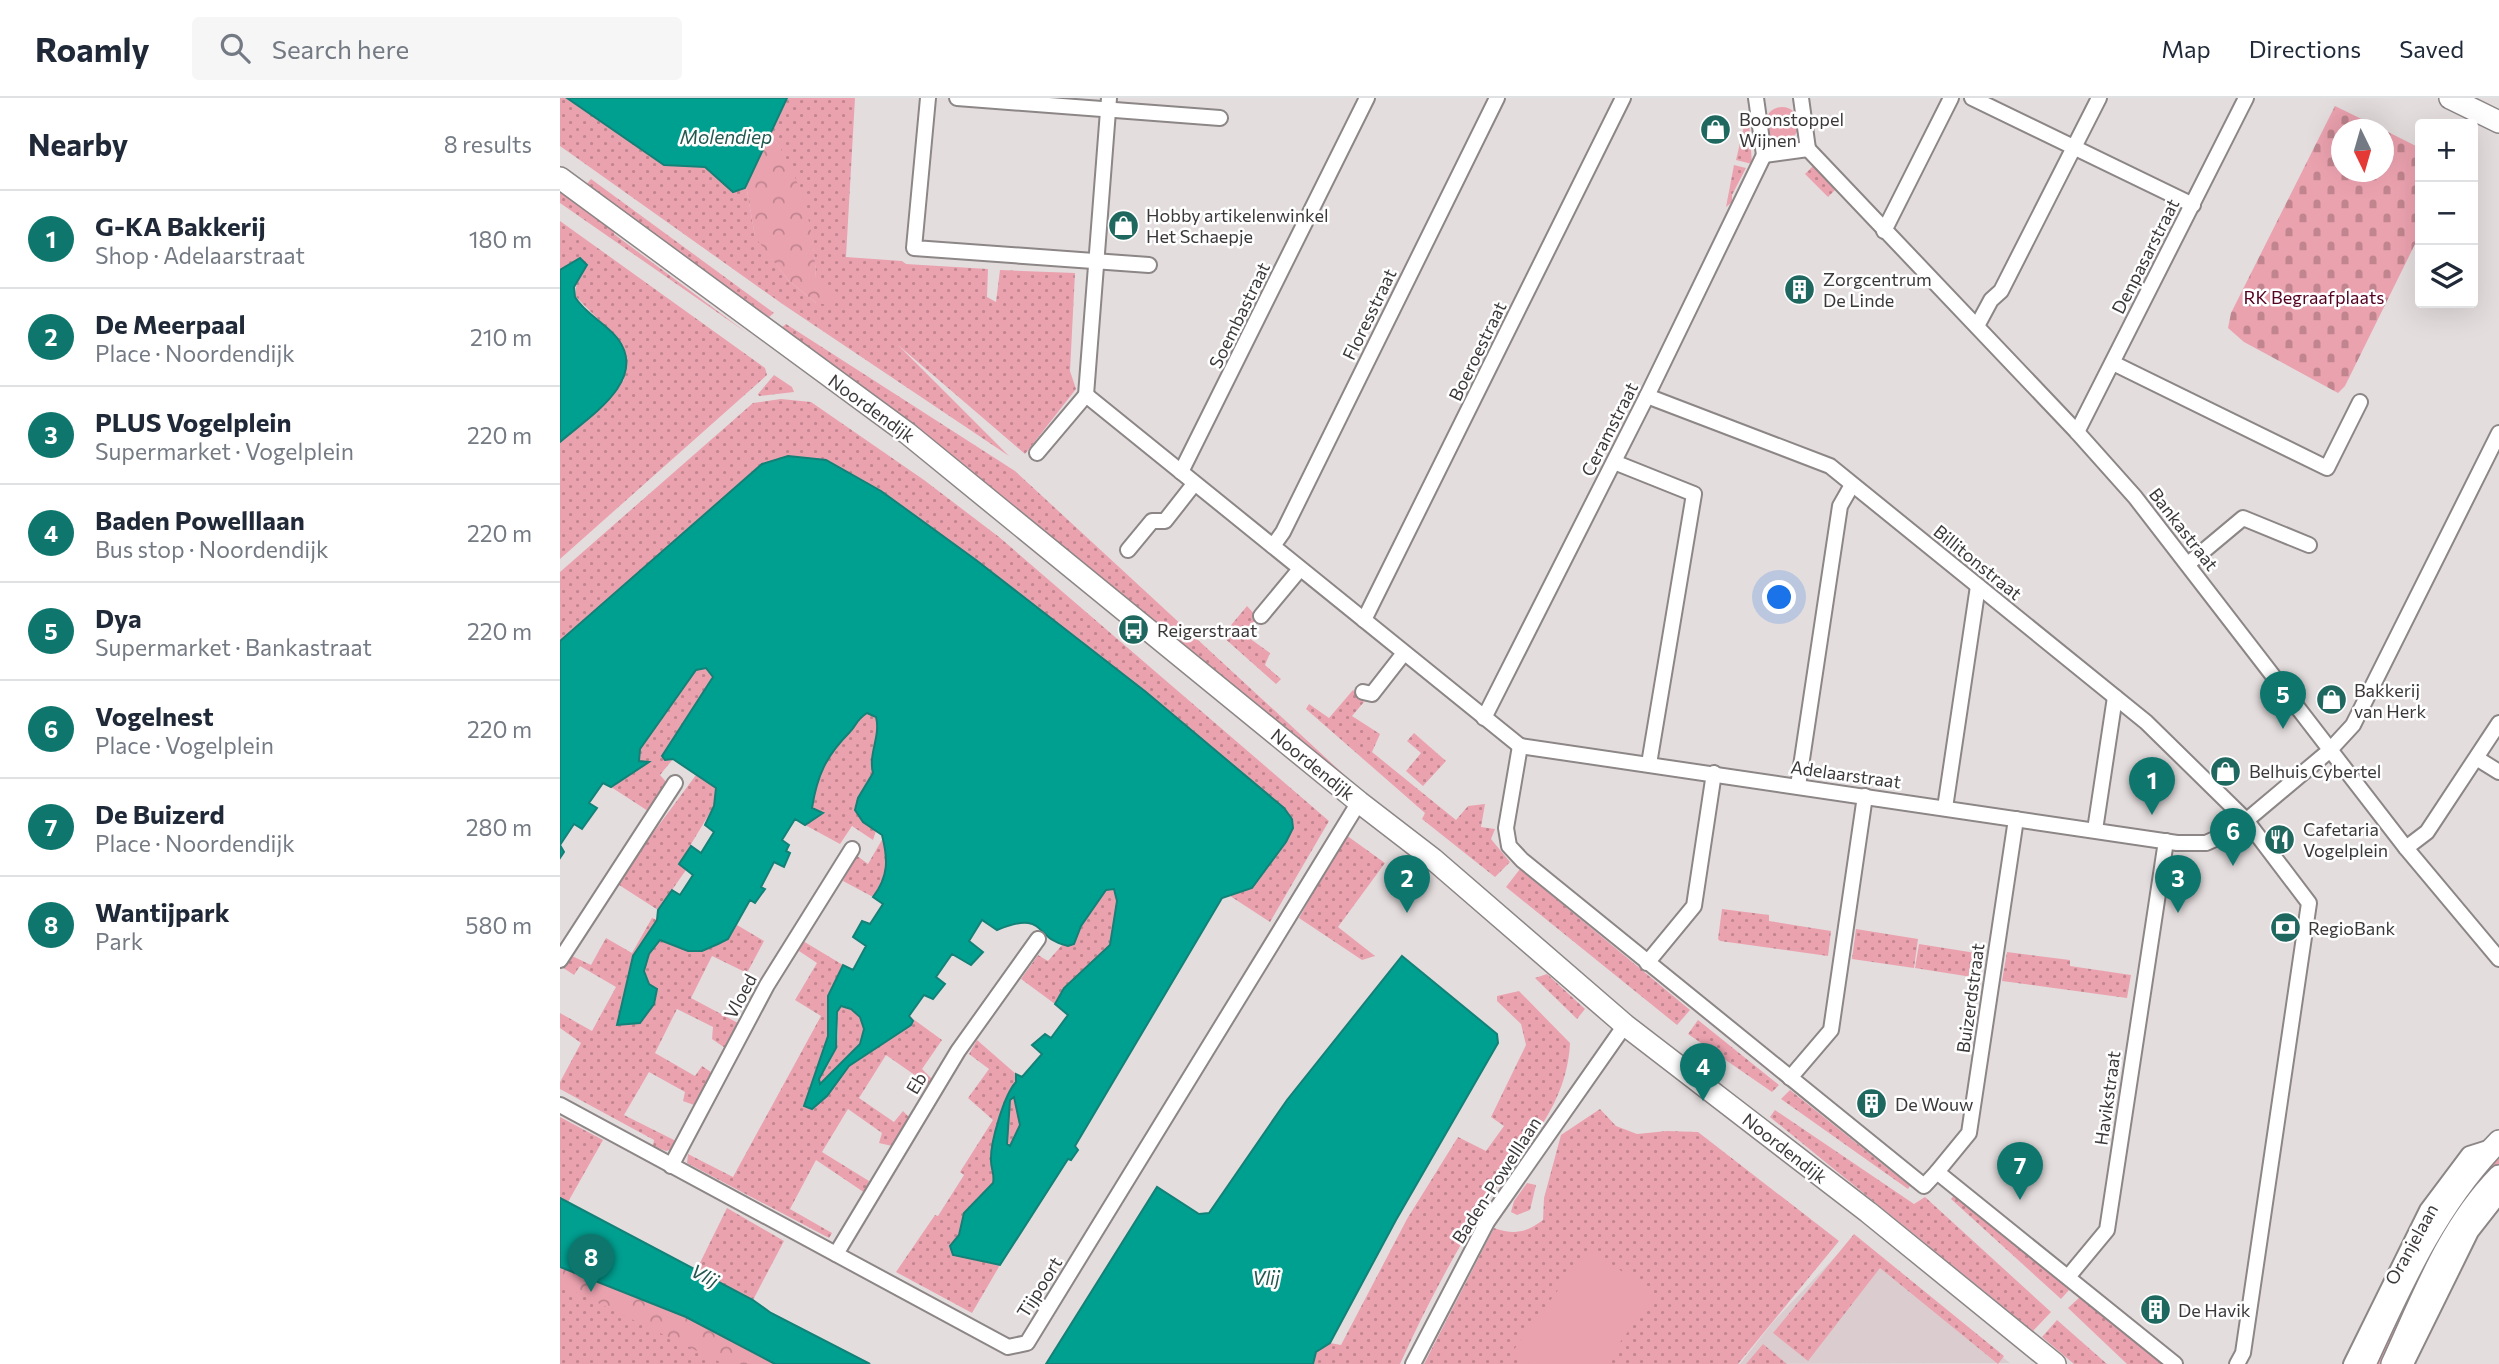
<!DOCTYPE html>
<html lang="en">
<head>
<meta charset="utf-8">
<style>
  :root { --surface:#fff; --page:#f6f6f7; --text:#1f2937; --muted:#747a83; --line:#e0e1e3; --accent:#0f766e }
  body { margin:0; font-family:Commissioner,sans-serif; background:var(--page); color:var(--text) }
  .controls { position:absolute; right:21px; top:21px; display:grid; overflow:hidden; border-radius:7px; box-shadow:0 7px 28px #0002 }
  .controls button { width:63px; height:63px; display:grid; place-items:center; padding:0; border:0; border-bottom:2px solid var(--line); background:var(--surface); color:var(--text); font:35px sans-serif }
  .compass { position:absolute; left:1771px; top:21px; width:63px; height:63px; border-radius:50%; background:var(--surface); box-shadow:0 7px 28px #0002; rotate:175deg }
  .you { position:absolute; left:1220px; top:500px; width:24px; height:24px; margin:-18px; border:5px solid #fff; border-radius:50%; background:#1a73e8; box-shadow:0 0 0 10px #1a73e833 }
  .badge { display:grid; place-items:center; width:46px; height:46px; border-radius:50%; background:var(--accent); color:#fff; font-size:23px; font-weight:700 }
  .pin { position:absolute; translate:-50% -58px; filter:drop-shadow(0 2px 4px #0008) }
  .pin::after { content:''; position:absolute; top:37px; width:24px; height:21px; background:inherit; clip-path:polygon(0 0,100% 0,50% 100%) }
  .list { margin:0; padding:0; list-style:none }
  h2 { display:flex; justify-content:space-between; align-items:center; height:91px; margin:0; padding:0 28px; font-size:30px }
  h2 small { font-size:23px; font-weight:400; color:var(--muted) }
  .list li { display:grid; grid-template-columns:46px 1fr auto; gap:21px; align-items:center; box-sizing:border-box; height:98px; padding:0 28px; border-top:2px solid var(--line) }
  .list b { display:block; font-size:26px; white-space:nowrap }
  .list p { margin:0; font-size:23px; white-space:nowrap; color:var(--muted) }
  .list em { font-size:23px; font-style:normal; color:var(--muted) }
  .icon { flex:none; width:38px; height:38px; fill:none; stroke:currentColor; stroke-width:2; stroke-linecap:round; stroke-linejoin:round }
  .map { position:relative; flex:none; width:1939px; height:1266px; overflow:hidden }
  header { display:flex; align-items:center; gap:42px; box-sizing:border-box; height:98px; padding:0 35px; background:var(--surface); border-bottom:2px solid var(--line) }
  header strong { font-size:33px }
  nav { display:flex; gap:38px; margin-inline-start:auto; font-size:24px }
  .search { width:490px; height:63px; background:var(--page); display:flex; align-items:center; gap:18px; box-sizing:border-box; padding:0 24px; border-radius:7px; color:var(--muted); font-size:26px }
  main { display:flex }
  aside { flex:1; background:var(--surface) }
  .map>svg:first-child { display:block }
  .built { fill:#dbcdcf }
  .grass { fill:url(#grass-dots) }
  .forest { fill:url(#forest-crowns) }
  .cemetery { fill:url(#cemetery-stones) }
  .garden { fill:#eba2af }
  .water { fill:#00a091; stroke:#128177; stroke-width:2; fill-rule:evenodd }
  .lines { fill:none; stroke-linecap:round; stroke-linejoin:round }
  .street-casing { stroke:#8c8686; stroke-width:18 }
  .secondary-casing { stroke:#8c8686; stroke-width:24 }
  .street { stroke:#fff; stroke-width:14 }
  .secondary { stroke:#fff; stroke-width:21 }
  .labels { text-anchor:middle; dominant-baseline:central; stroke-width:5; stroke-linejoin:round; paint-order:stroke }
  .poi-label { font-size:18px; fill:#3b3839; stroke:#fff; text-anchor:start }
  .street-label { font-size:18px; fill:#3b3839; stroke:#fff }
  .park-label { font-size:18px; fill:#550120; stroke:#fff }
  .water-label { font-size:19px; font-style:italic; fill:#235850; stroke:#fff }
</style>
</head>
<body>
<header>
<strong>Roamly</strong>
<div class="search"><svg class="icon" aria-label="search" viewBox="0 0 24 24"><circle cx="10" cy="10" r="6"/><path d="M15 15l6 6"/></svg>Search here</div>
<nav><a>Map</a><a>Directions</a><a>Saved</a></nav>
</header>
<main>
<aside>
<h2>Nearby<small>8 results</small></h2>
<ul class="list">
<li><span class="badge">1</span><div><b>G-KA Bakkerij</b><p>Shop · Adelaarstraat</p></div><em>180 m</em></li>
<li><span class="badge">2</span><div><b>De Meerpaal</b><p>Place · Noordendijk</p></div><em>210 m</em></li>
<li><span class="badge">3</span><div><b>PLUS Vogelplein</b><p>Supermarket · Vogelplein</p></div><em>220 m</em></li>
<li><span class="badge">4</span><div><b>Baden Powelllaan</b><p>Bus stop · Noordendijk</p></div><em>220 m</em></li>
<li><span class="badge">5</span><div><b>Dya</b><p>Supermarket · Bankastraat</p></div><em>220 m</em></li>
<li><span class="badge">6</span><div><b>Vogelnest</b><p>Place · Vogelplein</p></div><em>220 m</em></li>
<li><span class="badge">7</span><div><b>De Buizerd</b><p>Place · Noordendijk</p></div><em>280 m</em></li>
<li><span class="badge">8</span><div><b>Wantijpark</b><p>Park</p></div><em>580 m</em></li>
</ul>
</aside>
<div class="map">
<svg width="1939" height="1266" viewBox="0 0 1939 1266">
  <defs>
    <pattern id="grass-dots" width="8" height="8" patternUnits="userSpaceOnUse" patternTransform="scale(1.75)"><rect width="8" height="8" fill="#eba2af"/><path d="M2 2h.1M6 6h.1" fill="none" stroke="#c0858f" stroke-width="1.8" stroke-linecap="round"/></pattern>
    <pattern id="forest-crowns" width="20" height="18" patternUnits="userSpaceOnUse" patternTransform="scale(1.75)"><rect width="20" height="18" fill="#eba2af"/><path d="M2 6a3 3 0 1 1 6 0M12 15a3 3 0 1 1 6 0" fill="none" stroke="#c0858f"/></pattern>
    <pattern id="cemetery-stones" width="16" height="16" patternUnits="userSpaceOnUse" patternTransform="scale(1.75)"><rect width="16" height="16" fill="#eba2af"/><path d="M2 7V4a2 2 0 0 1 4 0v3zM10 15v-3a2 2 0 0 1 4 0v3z" fill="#c0858f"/></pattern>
  </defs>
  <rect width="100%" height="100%" fill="#e4ddde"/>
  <polygon class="built" points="1293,1140 1450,1265 1180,1266 1213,1224"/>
  <g class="grass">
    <path d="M0,0H7L41,21L104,67L145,69L173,94L186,87L195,138L228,182L256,205L264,187L256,181C254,131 239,75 210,35L227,0H295L286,159L342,163L346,166L428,171L427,199L436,204L440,172L515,175L510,273L516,291L465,356L338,247L449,358L221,205L0,48Z"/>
    <polygon points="1189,23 1192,66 1176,62 1185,24"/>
    <polygon points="1174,67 1186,70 1172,97 1172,104 1166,109"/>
    <polygon points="1253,68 1275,92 1268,99 1245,76"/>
    <polygon points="31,81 214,215 209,219 26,87"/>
    <polygon points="0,91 54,129 54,136 187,235 0,105"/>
    <polygon points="0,123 205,270 207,277 0,461 0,344 64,282 45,228 15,198 20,160 0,172"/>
    <polygon points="226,226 455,373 805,696 220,231"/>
    <polygon points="214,277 232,289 234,294 199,298 198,296"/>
    <polygon points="221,301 251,304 364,382 439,439 769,723 710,824 667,796 692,790 653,652 586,594 202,366 0,543 0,474 193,305"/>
    <polygon points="687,508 697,519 685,537 710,555 705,567 721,581 716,586 662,538"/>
    <polygon points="146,570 153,579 103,658 113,661 100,677 108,686 88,713 51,689 86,665 79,664 80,651 136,572"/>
    <polygon points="793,592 804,604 792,618 820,636 812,654 896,722 908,708 925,706 921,729 935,731 931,741 950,764 935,779 862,721 865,715 746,611 749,606 769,620"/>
    <path d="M307,615L317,619C321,638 308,656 313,675L298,700L303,724L316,733L313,742L292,728L280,746L245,727L262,715L252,710L256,682L280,641L290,634L294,624Z"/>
    <polygon points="854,635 886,663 863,688 846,673 861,655 847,643"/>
    <polygon points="136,677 156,690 154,708 119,766 126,772 98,812 56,785"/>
    <polygon points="786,737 825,765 778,829 815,858 802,862 739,820"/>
    <polygon points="323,740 327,774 313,799 283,783 296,757 308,766"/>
    <polygon points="960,771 1130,912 1117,927 946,789"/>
    <polygon points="554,791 557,803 550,847 504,890 495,906 461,881 478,857 488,863 502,847 514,846 521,827 546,792"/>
    <polygon points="1162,811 1209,817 1209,823 1271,833 1268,858 1160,843 1158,841"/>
    <polygon points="92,820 97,822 73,858 57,926 89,886 84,873 89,856 100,842 113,846 168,841 177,827 204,843 187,875 152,858 131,900 178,925 165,950 152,941 153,929 117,911 95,955 135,978 142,968 151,974 134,1007 123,1003 125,994 89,974 64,1017 116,1043 113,1051 106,1053 93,1048 94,1042 0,991 0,984 21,945 0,930 0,915 32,933 56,889 20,868 14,877 2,869 10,857 31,867 46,840 72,855"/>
    <polygon points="1296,831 1358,841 1354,870 1292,861"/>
    <polygon points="243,843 283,867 268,898 268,938 244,1007 267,998 289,967 351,927 349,918 382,942 362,971 372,981 369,987 326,957 299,1000 334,1024 343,1013 350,1020 332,1048 319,1045 322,1035 288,1011 262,1054 309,1083 305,1095 256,1062 230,1111 272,1135 269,1140 127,1065 128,1056 173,1079 261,918 235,902 257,865 239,853"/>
    <polygon points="1359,846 1422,856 1418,880 1355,870"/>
    <polygon points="1447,854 1510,862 1510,868 1571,877 1567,900 1442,883"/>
    <polygon points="987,876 1025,911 1017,921 975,880"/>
    <path d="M959,893L1010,945C1007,1014 955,1058 921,1113C891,1161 863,1215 840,1266H753C753,1254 760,1250 770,1245L781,1247L847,1121L898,1039L926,1053L944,1028L931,1019L966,947L961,926L937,903V898Z"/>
    <path d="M281,908L291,911L300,919L304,931L300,946L259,987V981C268,969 277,952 278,937C279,926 274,918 281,908Z"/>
    <polygon points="1138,922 1219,987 1212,994 1128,936"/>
    <path d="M417,942L456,976V984C444,996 430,1046 431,1063C431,1071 435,1077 433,1085L404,1115L399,1137L390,1148L393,1157L440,1167L412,1215L336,1174L375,1117L378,1118L404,1077L400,1074L433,1022L408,1000L429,971L409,956Z"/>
    <polygon points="1230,992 1350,1088 1348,1091 1221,1001"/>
    <polygon points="454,999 460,1027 450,1048 447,1048 450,1002"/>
    <path d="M1040,1011L1056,1028L1077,1036L1107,1033L1138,1034L1279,1143L1178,1266H864L934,1130C954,1137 966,1135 983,1122L984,1100L1001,1037Z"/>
    <polygon points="1215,1012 1354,1106 1365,1099 1491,1214 1473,1233 1210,1019"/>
    <polygon points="0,1019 43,1042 8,1104 0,1100"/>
    <polygon points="1939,1053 1939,1071 1826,1266 1812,1266 1864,1153"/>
    <polygon points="967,1085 976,1087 970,1112 957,1117 951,1114 954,1103"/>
    <polygon points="1396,1095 1509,1192 1501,1201 1391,1101"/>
    <polygon points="167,1110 224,1143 193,1202 136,1173"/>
    <polygon points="1294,1136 1444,1258 1438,1266 1320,1170 1248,1263 1213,1235"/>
    <polygon points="0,1169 215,1266 0,1266"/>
    <polygon points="1520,1199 1603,1266 1567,1266 1508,1210"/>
    <polygon points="1497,1222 1547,1266 1514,1266 1482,1239"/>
    <polygon points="1203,1246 1227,1266 1186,1266"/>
  </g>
  <g class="forest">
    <path d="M210,35C241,77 254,128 256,180L277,194L276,203L269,207L256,205L228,182L195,139L186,87Z"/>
    <polygon points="0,1169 126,1219 215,1266 164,1266 9,1191 0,1192"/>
  </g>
  <polygon class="cemetery" points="1775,8 1822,31 1782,32 1782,74 1824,74 1824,32 1860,50 1860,136 1785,288 1778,295 1684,244 1668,230 1671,215"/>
  <g class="garden">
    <circle cx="1222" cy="26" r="17"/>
    <polygon points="1029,1150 1095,1197 1044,1266 970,1266 953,1253"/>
  </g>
  <g class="water">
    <polygon points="7,0 227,0 185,90 173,94 145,69 104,67"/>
    <path d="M20,160L27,167L14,189L15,199C25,216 46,225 58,241C89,283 27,320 0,344V172Z"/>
    <path d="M228,358L266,362L321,393L416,462L586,594L724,710L732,721L733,730L726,744L692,790L662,800L515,1048L518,1052L511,1062L508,1061L440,1167L393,1157L390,1148L399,1137L404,1115L433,1085C435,1076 431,1071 431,1063C430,1045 444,997 456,984V976L462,979L482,956L472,947L485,936L491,940L508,917L495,906L504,890L550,847L557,803L554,791L546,792L521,828L514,846L508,848C473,841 487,811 437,832L422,822L409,843L423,854L411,867L392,856L376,879L385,886L373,901L364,897L349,918L353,923L351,927L289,968L267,998L252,1011L244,1008L268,938V898L283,867L293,872L306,848L293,839L302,823L310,826L323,806L313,799C329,778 328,761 322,737L303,724L295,712L298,700L313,675C308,656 321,638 316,619L307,615C296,622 296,628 289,635C266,658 257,678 252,710L263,715L245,727L235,721L222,742L229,747L226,753L230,755L224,769L214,764L201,789L205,791L195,805L190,802L168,841L158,846L142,853H128L100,842L89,856L84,873L89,886L97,891L94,906L80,925L57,927L73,858L97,822L98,812L112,792L120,797L133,777L119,766L131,748L141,755L154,734L145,727L154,708L156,690L113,661L105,662L102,658L153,579L146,570L136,572L80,651L79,663L89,664L51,689L43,685L29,705L37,710L22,731L14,726L0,747L4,754L0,760V543L202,366ZM281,908L291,911L300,919L304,931L300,946L260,986L259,981L276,950L277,914ZM454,999L460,1027L450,1048L447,1046L450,1002Z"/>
    <polygon points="842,858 937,936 938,945 836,1122 770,1245 756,1254 753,1266 486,1266 597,1089 639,1116 649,1115 727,1002"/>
    <polygon points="0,1100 193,1202 211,1215 310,1266 215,1266 126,1219 0,1169"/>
  </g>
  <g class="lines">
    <defs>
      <g id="street">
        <polyline points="368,0 354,150 589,167"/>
        <polyline points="397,0 660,20"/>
        <polyline points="1196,0 1204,57"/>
        <polyline points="1241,0 1248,51"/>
        <polyline points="1412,0 1633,107"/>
        <polyline points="1248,51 1517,334 1575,399 1846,750 1939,861"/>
        <polyline points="1204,57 1248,51"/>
        <polyline points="1324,133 1391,0"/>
        <polyline points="1417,228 1431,202 1441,193 1539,0"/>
        <polyline points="1553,265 1767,370 1800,304"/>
        <polyline points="526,297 960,648"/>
        <polyline points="1087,298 1270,368 1586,624 1686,722 1749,805 1683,1255 1677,1266"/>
        <polyline points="1517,334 1686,0"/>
        <polyline points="477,355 526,297 549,0"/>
        <polyline points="1054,364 1134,396 1089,666"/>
        <polyline points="621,374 807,0"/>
        <polyline points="713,448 723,434 937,0"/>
        <polyline points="568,452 592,423 605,423 634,386"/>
        <polyline points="1628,466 1683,420 1749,447"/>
        <polyline points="701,518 740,471"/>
        <polyline points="804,522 1063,0"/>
        <polyline points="803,594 812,596 844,555"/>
        <polyline points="924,620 1087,298 1204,57"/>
        <polyline points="960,648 1617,745 1646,745 1675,732 1769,653 1793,627 1939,335"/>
        <polyline points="960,648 946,730 949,748 962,762 1364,1088 1377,1074 1615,1266"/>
        <polyline points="1918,661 1939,674"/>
        <polyline points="1238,688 1280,408 1292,387"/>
        <polyline points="1385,710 1418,488"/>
        <polyline points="1535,732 1555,599"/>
        <polyline points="1846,750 1867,734 1939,625"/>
        <polyline points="0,862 115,685"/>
        <polyline points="1087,865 1134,808 1154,675"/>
        <polyline points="1230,980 1271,932 1305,698"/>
        <polyline points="0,1007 448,1249 467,1245 799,704"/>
        <polyline points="111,1068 207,887 292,751"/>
        <polyline points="1377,1074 1409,1035 1456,721"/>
        <polyline points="276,1156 398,953 478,841"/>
        <polyline points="1508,1179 1547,1132 1606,743"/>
        <polyline points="853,1266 927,1124 1065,927"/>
        <polyline points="1791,1266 1867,1112 1909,1056 1931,1049"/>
        <polyline points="1846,1266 1911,1134 1939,1098"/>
      </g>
      <g id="secondary">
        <polyline points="1890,0 1939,24"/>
        <polyline points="0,80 347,335 799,704 873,761 1065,927 1308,1114 1495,1266"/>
        <path d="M1805,1266C1842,1186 1876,1107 1939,1043"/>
        <path d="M1832,1266C1862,1201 1888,1130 1939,1078"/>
      </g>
    </defs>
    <use href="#street" class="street-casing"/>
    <use href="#secondary" class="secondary-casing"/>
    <use href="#street" class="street"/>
    <use href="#secondary" class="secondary"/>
  </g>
  <defs>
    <symbol id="shop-disc" viewBox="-11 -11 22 22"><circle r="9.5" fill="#1f685f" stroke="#fff"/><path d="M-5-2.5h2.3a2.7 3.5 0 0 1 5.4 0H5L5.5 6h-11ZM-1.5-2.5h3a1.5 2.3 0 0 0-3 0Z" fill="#fff"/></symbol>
    <symbol id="building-disc" viewBox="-11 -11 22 22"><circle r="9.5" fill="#1f685f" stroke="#fff"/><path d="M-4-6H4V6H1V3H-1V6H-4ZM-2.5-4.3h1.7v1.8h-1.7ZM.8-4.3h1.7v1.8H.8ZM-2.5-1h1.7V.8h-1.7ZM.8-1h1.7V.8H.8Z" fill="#fff"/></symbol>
    <symbol id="bus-disc" viewBox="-11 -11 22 22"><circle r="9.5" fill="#1f685f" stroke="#fff"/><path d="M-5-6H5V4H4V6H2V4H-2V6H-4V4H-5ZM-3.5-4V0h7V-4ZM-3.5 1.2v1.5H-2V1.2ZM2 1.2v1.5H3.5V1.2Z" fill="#fff"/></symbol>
    <symbol id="restaurant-disc" viewBox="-11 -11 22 22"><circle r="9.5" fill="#1f685f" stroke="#fff"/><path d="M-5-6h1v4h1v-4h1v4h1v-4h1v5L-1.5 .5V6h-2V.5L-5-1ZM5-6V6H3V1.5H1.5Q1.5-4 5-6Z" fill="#fff"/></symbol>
    <symbol id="bank-disc" viewBox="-11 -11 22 22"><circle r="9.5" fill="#1f685f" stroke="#fff"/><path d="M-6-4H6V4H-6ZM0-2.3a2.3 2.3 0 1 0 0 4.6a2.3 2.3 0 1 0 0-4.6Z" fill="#fff"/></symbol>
  </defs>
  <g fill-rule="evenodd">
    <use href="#shop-disc" x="1138" y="14" width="35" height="35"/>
    <use href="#shop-disc" x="546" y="110" width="35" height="35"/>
    <use href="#building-disc" x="1222" y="174" width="35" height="35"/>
    <use href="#bus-disc" x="556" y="514" width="35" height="35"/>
    <use href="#shop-disc" x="1754" y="584" width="35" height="35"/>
    <use href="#shop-disc" x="1648" y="656" width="35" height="35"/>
    <use href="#restaurant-disc" x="1702" y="724" width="35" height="35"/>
    <use href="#bank-disc" x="1708" y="812" width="35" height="35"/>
    <use href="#building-disc" x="1294" y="988" width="35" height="35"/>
    <use href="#building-disc" x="1578" y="1194" width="35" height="35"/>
  </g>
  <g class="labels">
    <g class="poi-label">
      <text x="1179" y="21">Boonstoppel<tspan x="1179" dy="21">Wijnen</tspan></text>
      <text x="586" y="117">Hobby artikelenwinkel<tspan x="586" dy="21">Het Schaepje</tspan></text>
      <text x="1263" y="181">Zorgcentrum<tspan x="1263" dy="21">De Linde</tspan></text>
      <text x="597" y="532">Reigerstraat</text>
      <text x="1794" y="592">Bakkerij<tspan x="1794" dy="21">van Herk</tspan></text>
      <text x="1689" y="673">Belhuis Cybertel</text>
      <text x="1743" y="731">Cafetaria<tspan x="1743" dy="21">Vogelplein</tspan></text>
      <text x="1748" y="830">RegioBank</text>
      <text x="1335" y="1006">De Wouw</text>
      <text x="1618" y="1212">De Havik</text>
    </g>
    <g class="street-label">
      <text transform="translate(1585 158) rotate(-63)">Denpasarstraat</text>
      <text transform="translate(809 216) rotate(-64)">Floresstraat</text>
      <text transform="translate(679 217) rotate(-64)">Soembastraat</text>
      <text transform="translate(917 253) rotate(-64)">Boeroestraat</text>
      <text transform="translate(312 310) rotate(36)">Noordendijk</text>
      <text transform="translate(1049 331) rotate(-63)">Ceramstraat</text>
      <text transform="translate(1624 431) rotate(52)">Bankastraat</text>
      <text transform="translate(1418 464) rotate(39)">Billitonstraat</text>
      <text transform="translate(753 666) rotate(39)">Noordendijk</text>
      <text transform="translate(1286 676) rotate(8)">Adelaarstraat</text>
      <text transform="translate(180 898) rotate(-62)">Vloed</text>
      <text transform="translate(1410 900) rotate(-82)">Buizerdstraat</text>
      <text transform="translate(356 985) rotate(-59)">Eb</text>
      <text transform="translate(1547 1000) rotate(-82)">Havikstraat</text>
      <text transform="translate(1225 1050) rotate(38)">Noordendijk</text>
      <text transform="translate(936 1082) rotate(-57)">Baden-Powelllaan</text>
      <text transform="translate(1851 1146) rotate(-61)">Oranjelaan</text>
      <text transform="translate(479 1189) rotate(-58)">Tijpoort</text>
    </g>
    <g class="park-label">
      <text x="1754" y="199">RK Begraafplaats</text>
    </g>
    <g class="water-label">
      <text x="166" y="38">Molendiep</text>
      <text transform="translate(145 1177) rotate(28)">Vlij</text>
      <text x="706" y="1179">Vlij</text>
    </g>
  </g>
</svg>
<div class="controls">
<button>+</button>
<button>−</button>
<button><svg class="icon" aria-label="layers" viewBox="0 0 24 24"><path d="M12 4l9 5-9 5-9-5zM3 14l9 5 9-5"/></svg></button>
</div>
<svg class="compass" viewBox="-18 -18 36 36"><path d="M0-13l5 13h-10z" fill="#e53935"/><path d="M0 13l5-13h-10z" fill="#747a83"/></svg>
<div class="you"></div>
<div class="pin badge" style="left:1592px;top:717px">1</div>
<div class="pin badge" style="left:847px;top:815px">2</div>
<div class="pin badge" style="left:1618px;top:815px">3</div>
<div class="pin badge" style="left:1143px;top:1003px">4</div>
<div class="pin badge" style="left:1723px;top:631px">5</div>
<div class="pin badge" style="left:1673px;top:768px">6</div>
<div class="pin badge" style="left:1460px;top:1102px">7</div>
<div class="pin badge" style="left:31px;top:1194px">8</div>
</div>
</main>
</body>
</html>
